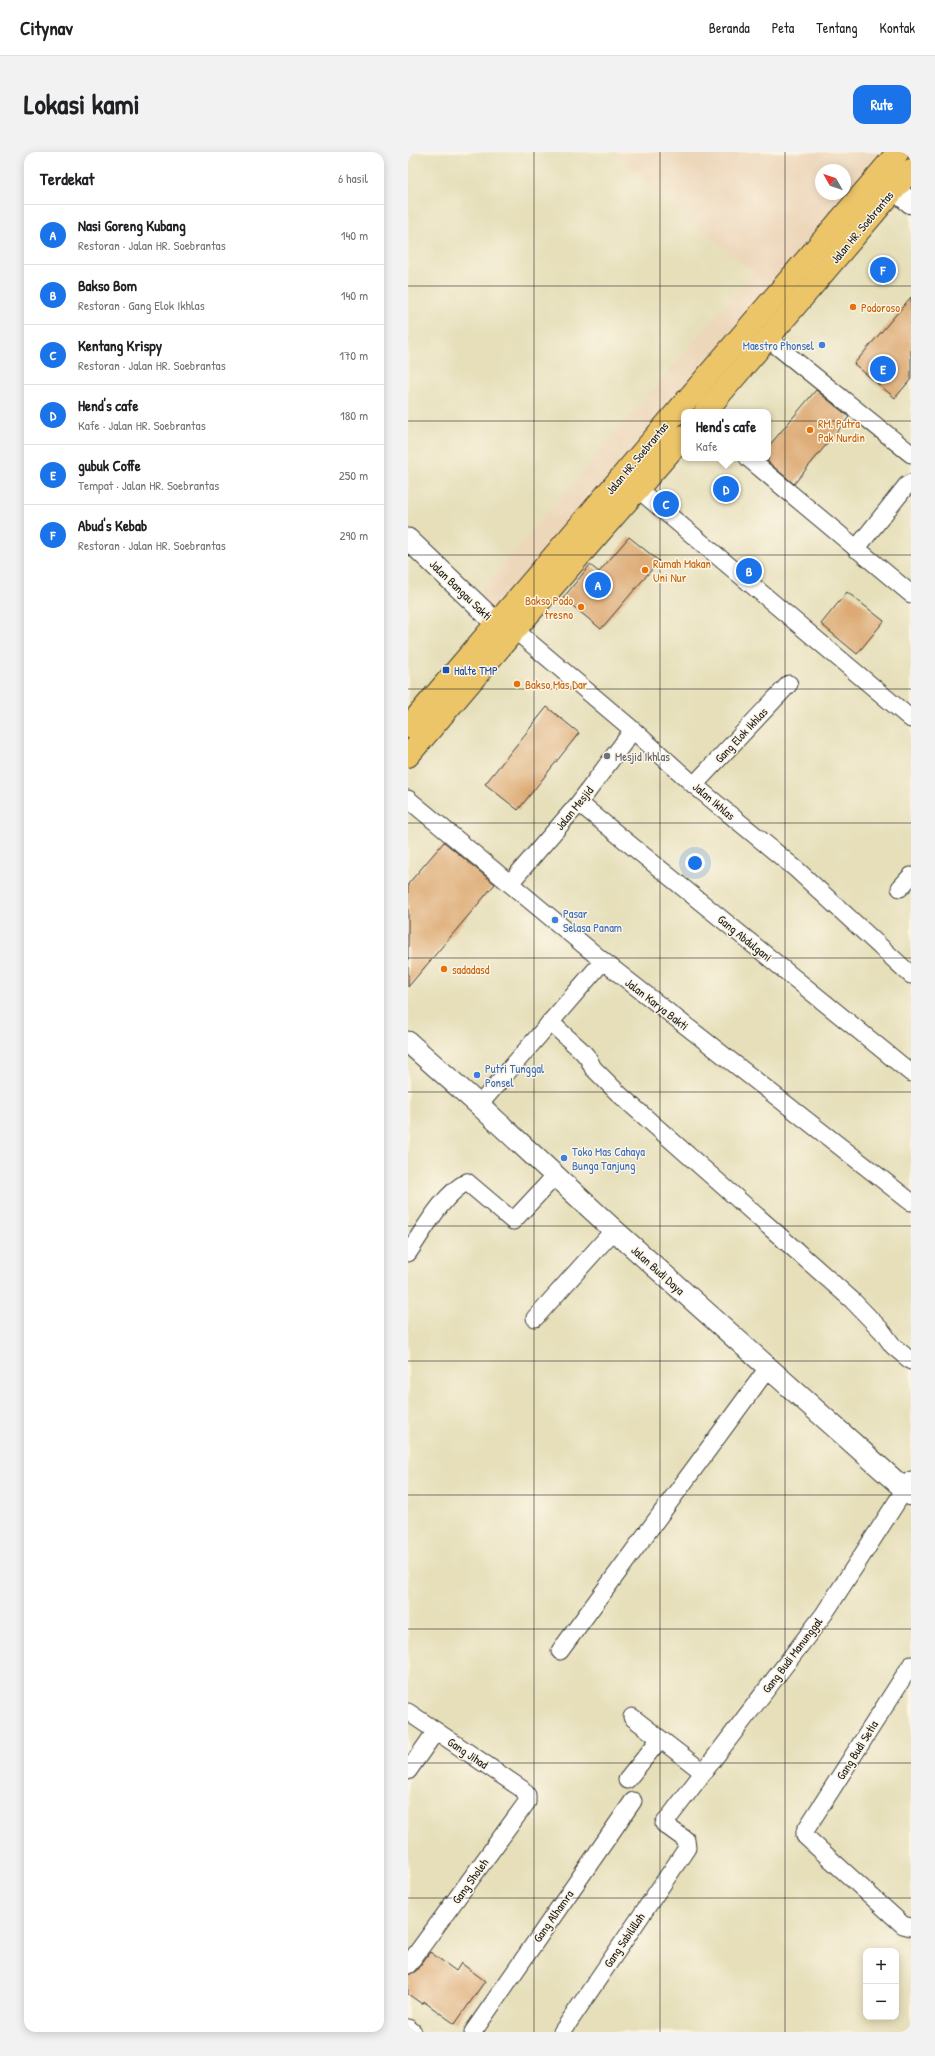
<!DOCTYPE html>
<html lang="id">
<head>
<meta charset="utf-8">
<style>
  :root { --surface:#fff; --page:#f2f2f2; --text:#202124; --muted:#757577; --line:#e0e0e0; --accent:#1a73e8 }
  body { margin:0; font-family:"Patrick Hand",sans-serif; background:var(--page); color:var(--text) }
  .controls { position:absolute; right:12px; bottom:12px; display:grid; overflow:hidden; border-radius:8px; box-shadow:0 2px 10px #0003 }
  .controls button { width:36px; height:36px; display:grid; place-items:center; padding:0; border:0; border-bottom:1px solid var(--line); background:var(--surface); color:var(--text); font:20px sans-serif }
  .compass { position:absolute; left:407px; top:12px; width:36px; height:36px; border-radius:50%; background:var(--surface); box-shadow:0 2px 10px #0003; rotate:310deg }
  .you { position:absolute; left:287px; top:711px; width:14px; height:14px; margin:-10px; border:3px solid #fff; border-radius:50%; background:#1a73e8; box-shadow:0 0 0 6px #1a73e833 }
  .badge { display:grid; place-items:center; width:26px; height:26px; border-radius:50%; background:var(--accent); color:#fff; font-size:13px; font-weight:700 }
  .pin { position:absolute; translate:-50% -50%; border:2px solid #fff; box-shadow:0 1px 4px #0006 }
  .popup { position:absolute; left:273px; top:257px; width:90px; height:52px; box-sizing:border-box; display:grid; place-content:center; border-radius:8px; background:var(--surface); filter:drop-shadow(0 1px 3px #0005); font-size:13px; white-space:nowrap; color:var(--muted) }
  .popup b { font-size:15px; color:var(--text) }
  .popup::after { content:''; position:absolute; left:50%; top:100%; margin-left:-8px; border:8px solid transparent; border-top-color:var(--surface) }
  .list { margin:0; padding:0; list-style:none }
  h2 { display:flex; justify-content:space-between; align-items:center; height:52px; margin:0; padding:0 16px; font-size:17px }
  h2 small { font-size:13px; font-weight:400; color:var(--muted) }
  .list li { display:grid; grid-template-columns:26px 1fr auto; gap:12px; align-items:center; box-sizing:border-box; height:60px; padding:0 16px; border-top:1px solid var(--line) }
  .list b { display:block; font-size:15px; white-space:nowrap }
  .list p { margin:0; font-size:13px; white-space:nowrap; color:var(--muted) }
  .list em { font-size:13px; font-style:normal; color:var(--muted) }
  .map { position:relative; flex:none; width:503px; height:1880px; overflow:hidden; border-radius:12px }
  header { display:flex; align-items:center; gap:24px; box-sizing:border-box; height:56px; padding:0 20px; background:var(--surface); border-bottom:1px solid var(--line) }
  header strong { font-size:19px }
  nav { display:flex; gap:22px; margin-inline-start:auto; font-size:14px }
  .intro { display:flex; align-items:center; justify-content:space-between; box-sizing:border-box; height:96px; padding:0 24px }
  h1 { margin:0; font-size:28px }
  .button { padding:10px 18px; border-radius:12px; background:var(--accent); color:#fff; font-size:14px; font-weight:700 }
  main { display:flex; gap:24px; padding:0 24px }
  aside { flex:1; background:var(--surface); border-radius:12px; box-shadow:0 2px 10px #0003 }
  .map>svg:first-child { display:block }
  .built { fill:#edd7bb; fill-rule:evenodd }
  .building { fill:#ddaa74 }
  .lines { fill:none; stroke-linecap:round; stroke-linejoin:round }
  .minor-casing { stroke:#3a3934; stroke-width:19 }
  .tertiary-casing { stroke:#3a3934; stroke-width:23 }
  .primary-casing { stroke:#3a3934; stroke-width:24 }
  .minor { stroke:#fff; stroke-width:17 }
  .tertiary { stroke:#fff; stroke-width:21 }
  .primary { stroke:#edc569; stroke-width:22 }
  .grid { fill:none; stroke:#1c1c1c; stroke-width:1; stroke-opacity:0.55 }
  .food-dot { fill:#e8710a; stroke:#fcf5e5; stroke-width:1.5 }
  .shop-dot { fill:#3f7fe0; stroke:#fcf5e5; stroke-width:1.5 }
  .transit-dot { fill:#1a4fb4; stroke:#fcf5e5; stroke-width:1.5 }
  .worship-dot { fill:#6b7280; stroke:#fcf5e5; stroke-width:1.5 }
  .labels { text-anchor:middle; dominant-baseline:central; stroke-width:3; stroke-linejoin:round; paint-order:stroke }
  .street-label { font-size:12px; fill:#1c1c1c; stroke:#fcf5e5 }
  .food-label { font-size:12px; fill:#c56008; stroke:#fcf5e5; text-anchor:start }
  .shop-label { font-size:12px; fill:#366cbe; stroke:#fcf5e5; text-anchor:start }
  .transit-label { font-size:12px; fill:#164399; stroke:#fcf5e5; text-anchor:start }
  .worship-label { font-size:12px; fill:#5b616d; stroke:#fcf5e5; text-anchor:start }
</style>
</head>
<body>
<header>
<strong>Citynav</strong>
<nav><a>Beranda</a><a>Peta</a><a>Tentang</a><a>Kontak</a></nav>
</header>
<div class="intro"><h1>Lokasi kami</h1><a class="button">Rute</a></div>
<main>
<aside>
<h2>Terdekat<small>6 hasil</small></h2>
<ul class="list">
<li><span class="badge">A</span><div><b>Nasi Goreng Kubang</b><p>Restoran · Jalan HR. Soebrantas</p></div><em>140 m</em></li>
<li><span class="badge">B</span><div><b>Bakso Bom</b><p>Restoran · Gang Elok Ikhlas</p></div><em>140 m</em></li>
<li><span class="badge">C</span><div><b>Kentang Krispy</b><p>Restoran · Jalan HR. Soebrantas</p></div><em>170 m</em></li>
<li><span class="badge">D</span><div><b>Hend's cafe</b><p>Kafe · Jalan HR. Soebrantas</p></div><em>180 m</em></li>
<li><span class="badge">E</span><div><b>gubuk Coffe</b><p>Tempat · Jalan HR. Soebrantas</p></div><em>250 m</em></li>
<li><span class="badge">F</span><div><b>Abud's Kebab</b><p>Restoran · Jalan HR. Soebrantas</p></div><em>290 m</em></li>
</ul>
</aside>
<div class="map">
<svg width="503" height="1880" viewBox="0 0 503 1880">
  <rect width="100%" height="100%" fill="#fcf5e5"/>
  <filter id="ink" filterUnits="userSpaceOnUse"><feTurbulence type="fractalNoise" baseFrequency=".025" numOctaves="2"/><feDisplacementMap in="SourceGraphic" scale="8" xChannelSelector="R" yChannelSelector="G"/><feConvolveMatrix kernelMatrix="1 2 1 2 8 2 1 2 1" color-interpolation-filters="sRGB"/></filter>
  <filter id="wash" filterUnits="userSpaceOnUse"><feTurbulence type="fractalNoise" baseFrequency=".012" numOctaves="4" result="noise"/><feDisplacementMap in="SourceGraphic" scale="16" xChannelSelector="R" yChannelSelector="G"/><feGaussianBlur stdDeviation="0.9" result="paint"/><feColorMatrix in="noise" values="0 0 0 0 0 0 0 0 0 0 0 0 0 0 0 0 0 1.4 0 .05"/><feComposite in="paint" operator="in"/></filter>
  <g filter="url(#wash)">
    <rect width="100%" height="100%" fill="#e6dfba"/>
    <path class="built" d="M205,0H477L88,460L69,443L345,121ZM413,18H437V42H413Z"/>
    <g id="blocks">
      <g class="building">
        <polygon points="503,145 503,227 487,246 446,212"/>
        <polygon points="408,238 441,265 386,332 360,310 360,295"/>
        <polygon points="221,385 251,409 193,477 155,446 182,413 191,420"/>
        <polygon points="439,440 476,469 449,502 413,472"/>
        <polygon points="139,555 171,581 110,658 77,632"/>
        <polygon points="36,690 87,732 0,835 0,732"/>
        <polygon points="22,1800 48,1819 53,1811 77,1829 47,1872 15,1849 14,1852 0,1842 0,1823 8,1819"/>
      </g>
    </g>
  </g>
  <g filter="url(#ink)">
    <use href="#blocks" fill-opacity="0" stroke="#3a3934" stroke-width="1"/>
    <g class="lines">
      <defs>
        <g id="minor">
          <polyline points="359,186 503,302"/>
          <polyline points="340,306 503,442"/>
          <polyline points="231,338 503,567"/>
          <polyline points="448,397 499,333 503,331"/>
          <polyline points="107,478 225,578 286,633 388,717 503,823"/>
          <polyline points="286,633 381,532"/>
          <polyline points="0,647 195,809 503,1050"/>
          <polyline points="171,651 503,921"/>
          <polyline points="102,731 171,651 225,578"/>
          <polyline points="492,736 503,724"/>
          <polyline points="142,870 174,899 180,906 185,916 211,942 444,1148 474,1179 485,1194 503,1209"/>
          <polyline points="71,953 195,809"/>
          <path d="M0,1101C16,1078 35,1042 59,1030L105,1069L147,1024"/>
          <polyline points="127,1166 206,1078"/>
          <polyline points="152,1499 360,1216"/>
          <polyline points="503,1513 397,1679 397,1684 495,1773 503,1775"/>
          <polyline points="0,1560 114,1637 119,1643 119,1650 0,1813"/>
          <polyline points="224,1565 295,1620"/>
          <polyline points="0,1619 28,1579"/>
          <polyline points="219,1628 252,1587"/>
          <polyline points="0,1876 5,1880"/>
          <polyline points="65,1880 225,1649"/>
          <polyline points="154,1880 279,1696 278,1688 256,1672 416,1462 503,1328"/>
        </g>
        <g id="tertiary">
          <polyline points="486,37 503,51"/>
          <polyline points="0,387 89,472"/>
          <polyline points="0,890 71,953 206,1078 503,1343"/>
        </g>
        <g id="primary">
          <polyline points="297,260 503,18"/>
          <polyline points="0,575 490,0"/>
          <polyline points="0,604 107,478 276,284"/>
        </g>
      </defs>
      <use href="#minor" class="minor-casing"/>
      <use href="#tertiary" class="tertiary-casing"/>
      <use href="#primary" class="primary-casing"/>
      <use href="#minor" class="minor"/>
      <use href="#tertiary" class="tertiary"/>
      <use href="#primary" class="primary"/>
    </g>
  </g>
  <path class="grid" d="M126,0V1880M252,0V1880M377,0V1880M0,134H503M0,269H503M0,403H503M0,537H503M0,671H503M0,806H503M0,940H503M0,1074H503M0,1209H503M0,1343H503M0,1477H503M0,1611H503M0,1746H503"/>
  <g class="food-dot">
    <circle cx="445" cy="155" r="4"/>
    <circle cx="402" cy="278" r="4"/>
    <circle cx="237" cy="418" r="4"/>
    <circle cx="173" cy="455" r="4"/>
    <circle cx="109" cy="532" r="4"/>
    <circle cx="36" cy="817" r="4"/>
  </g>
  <g class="shop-dot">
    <circle cx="414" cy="193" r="4"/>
    <circle cx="147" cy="768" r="4"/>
    <circle cx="69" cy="923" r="4"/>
    <circle cx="156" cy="1006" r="4"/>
  </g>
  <rect class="transit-dot" x="34" y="514" width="8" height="8" rx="2"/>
  <circle class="worship-dot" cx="199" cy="604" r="4"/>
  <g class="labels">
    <g class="street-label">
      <text transform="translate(454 75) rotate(-50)">Jalan HR. Soebrantas</text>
      <text transform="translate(229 306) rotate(-50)">Jalan HR. Soebrantas</text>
      <text transform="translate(53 438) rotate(44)">Jalan Bangau Sakti</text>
      <text transform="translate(333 583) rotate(-47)">Gang Elok Ikhlas</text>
      <text transform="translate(306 649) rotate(40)">Jalan Ikhlas</text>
      <text transform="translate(166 656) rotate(-51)">Jalan Mesjid</text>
      <text transform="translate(337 786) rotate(39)">Gang Abdulgani</text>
      <text transform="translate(249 852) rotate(38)">Jalan Karya Bakti</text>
      <text transform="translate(250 1118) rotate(42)">Jalan Budi Daya</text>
      <text transform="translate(384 1503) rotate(-53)">Gang Budi Manunggal</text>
      <text transform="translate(449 1598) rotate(-58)">Gang Budi Setia</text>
      <text transform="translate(60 1601) rotate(34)">Gang Jihad</text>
      <text transform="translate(62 1729) rotate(-54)">Gang Sholeh</text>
      <text transform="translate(145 1764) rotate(-55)">Gang Alhamra</text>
      <text transform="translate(216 1788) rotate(-56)">Gang Sabilillah</text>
    </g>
    <g class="food-label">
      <text x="453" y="155">Podoroso</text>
      <text x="410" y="271">RM. Putra<tspan x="410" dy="14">Pak Nurdin</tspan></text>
      <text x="245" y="411">Rumah Makan<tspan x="245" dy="14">Uni Nur</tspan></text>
      <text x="165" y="448" text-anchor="end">Bakso Podo<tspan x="165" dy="14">tresno</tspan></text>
      <text x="117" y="532">Bakso Mas Dar</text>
      <text x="44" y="817">sadadasd</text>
    </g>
    <g class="shop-label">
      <text x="406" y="193" text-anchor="end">Maestro Phonsel</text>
      <text x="155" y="761">Pasar<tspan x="155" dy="14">Selasa Panam</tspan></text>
      <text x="77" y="916">Putri Tunggal<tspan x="77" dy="14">Ponsel</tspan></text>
      <text x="164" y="999">Toko Mas Cahaya<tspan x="164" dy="14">Bunga Tanjung</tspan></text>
    </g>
    <g class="transit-label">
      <text x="46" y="518">Halte TMP</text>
    </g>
    <g class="worship-label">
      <text x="207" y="604">Mesjid Ikhlas</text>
    </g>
  </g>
</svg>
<div class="controls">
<button>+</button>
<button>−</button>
</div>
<svg class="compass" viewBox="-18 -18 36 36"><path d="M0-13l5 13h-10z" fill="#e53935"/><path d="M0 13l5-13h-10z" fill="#757577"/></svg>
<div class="you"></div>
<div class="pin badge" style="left:190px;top:433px">A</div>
<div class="pin badge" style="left:341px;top:419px">B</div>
<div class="pin badge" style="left:258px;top:352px">C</div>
<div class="pin badge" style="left:318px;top:337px">D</div>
<div class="popup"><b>Hend's cafe</b>Kafe</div>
<div class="pin badge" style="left:475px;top:217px">E</div>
<div class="pin badge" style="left:475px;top:118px">F</div>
</div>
</main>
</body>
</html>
